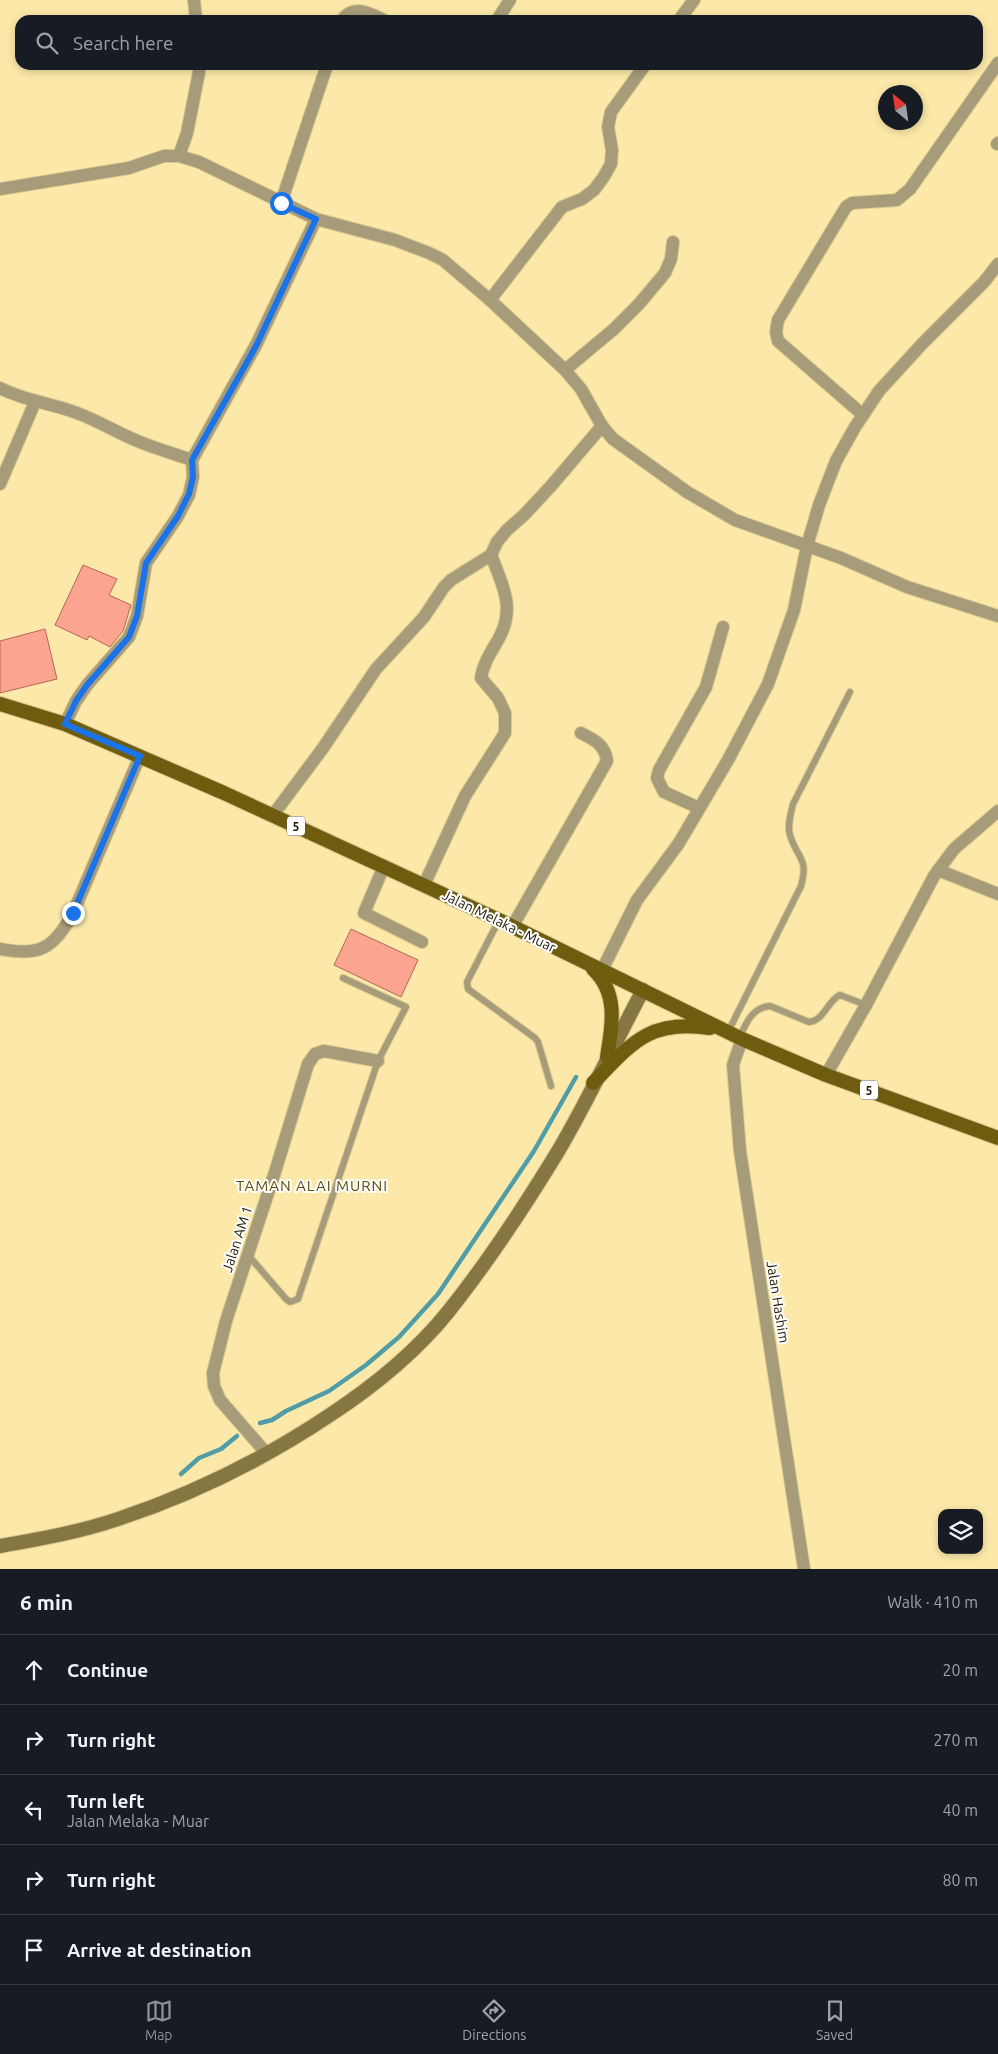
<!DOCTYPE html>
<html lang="en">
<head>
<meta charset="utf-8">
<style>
  :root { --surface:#171b24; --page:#242831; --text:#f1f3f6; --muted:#9ea1a6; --line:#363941; --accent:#8c9099 }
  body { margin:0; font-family:Ubuntu,sans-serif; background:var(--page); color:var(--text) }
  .controls { position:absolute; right:15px; bottom:15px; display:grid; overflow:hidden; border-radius:10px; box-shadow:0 2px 8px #0003 }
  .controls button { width:45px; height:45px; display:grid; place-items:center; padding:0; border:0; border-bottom:1px solid var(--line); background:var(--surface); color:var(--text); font:25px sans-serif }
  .compass { position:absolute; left:878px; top:85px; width:45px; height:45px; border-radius:50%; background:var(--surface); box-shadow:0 2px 8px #0003; rotate:331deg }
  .stop { position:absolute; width:15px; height:15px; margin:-11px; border:4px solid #1a73e8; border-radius:50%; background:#fff }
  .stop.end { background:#1a73e8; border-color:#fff; box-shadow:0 1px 5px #0008 }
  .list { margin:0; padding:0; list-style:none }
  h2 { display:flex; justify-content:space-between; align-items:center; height:65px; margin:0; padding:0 20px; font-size:21px }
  h2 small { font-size:16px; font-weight:400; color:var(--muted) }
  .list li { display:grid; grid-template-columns:32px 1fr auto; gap:15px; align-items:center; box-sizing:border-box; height:70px; padding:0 20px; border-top:1px solid var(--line) }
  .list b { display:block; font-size:19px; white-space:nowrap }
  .list p { margin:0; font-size:16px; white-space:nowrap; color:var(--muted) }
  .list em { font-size:16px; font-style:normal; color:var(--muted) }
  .icon { flex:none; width:28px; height:28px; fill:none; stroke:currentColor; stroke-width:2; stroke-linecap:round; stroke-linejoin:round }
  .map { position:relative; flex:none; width:998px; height:1569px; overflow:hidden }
  .search { position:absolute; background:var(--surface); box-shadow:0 2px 8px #0003; left:15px; right:15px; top:15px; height:55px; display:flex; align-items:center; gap:12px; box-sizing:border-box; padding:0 18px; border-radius:15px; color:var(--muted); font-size:19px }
  .sheet { height:415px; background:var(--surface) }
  nav { display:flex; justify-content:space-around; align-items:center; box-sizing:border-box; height:70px; border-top:1px solid var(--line); background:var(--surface); font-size:14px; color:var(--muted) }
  nav a { display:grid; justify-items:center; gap:2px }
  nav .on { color:var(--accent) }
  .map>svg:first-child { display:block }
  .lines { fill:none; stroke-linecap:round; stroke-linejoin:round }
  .stream { stroke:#509da8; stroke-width:4.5 }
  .building { fill:#fba591; stroke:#b56654 }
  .service-casing { stroke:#d8c78e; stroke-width:8 }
  .minor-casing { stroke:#d8c78e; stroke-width:14 }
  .secondary-casing { stroke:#d8c78e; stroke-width:16 }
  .primary-casing { stroke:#d8c78e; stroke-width:16 }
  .service { stroke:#a69c7a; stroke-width:6 }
  .minor { stroke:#a69c7a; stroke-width:12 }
  .secondary { stroke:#867742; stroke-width:14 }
  .primary { stroke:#6e5c0f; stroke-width:14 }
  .route { stroke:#1a73e8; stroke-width:6 }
  .labels { text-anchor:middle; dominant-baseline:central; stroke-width:4; stroke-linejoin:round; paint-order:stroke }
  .shield { fill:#fff; stroke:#625d4c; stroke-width:1 }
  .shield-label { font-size:12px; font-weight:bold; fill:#1e1700 }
  .street-label { font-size:14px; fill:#1e1700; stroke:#fff }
  .neighbourhood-label { font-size:15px; letter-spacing:1px; fill:#5d4c05; stroke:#fff }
</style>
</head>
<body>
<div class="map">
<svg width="998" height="1569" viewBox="0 0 998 1569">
  <rect width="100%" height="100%" fill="#fce9a9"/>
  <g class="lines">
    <g class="stream">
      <polyline points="260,1423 272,1420 286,1411 329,1391 366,1365 399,1337 438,1294 534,1151 576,1077"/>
      <polyline points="181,1474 199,1458 221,1449 237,1436"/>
    </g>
  </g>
  <g class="building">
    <polygon points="83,565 117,579 109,595 131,605 123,631 110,647 89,636 87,640 55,625"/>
    <polygon points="45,629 57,679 0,693 0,641"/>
    <polygon points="351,929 418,960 401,997 334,965"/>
  </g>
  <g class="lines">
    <defs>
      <g id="service">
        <polyline points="499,920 467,982 468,989 535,1038 538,1042 551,1086"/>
        <path d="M728,1032L801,886C809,857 797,859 790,835C787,825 791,813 793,804L850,692"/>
        <path d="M739,1038C746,1024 752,1007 770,1006L809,1022C825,1020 827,1001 840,995L866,1005"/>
        <polyline points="248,1255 286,1299 290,1302 298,1299 378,1061 406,1007 343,978"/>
      </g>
      <g id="minor">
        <polyline points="194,0 196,20"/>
        <path d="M342,20C354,4 369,13 384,20"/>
        <polyline points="497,20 510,0"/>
        <polyline points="679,20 694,0"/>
        <polyline points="997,144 998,143"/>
        <polyline points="179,156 187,133 199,72 199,65"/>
        <polyline points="0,189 129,168 164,156 179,156 199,162 316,219 395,240 429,253 443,260 490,300 565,370 581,389 602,426 613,439 687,492 735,520 841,558 907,587 998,616"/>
        <polyline points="281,203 327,65"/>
        <polyline points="490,300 562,207 582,199 594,190 603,178 611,164 612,150 608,127 611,112 645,65"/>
        <polyline points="565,370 614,329 639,304 665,273 671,259 673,242"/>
        <path d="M0,388C25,401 51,403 77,413C99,421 119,434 140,442C157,449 175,454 192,460"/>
        <polyline points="863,415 778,341 776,332 778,320 846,207 852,203 897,200 910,189 998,63"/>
        <polyline points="0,484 35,402"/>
        <polyline points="65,724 76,701 87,685 129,637 137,616 146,563 178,516 189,495 193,477 192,460 256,345 316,219"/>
        <polyline points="699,808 664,792 657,778 659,770 706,687 723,627"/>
        <polyline points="273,815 323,748 376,669 424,617 444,587 451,580 491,555 497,542 507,530 524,515 551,486 602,426"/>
        <polyline points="384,866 364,913 422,942"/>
        <polyline points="938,870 998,894"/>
        <path d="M424,885L465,796L505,733V713L498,698L481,678C483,664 491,652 498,640C516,609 503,586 491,555"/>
        <path d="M512,927L607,761C605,745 595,740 581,733"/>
        <path d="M0,949C40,957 54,948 73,913L140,756"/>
        <polyline points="602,970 637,900 679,843 728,760 768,684 794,610 807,546 819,505 836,461 855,427 879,391 922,344 984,282 998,264"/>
        <polyline points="742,1039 733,1065 740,1151 804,1569"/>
        <polyline points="826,1075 866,1005 934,876 954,849 998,811"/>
        <polyline points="267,1454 220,1400 214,1386 213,1373 226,1321 275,1172 308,1064 315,1054 324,1051 378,1061"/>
      </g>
      <path id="secondary" d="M0,1546C40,1539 80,1532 118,1519C194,1494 264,1459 330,1415C374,1386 415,1353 448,1312C488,1262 524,1207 557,1153C588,1101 614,1044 643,990"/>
      <g id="primary">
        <polyline points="0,704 65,724 224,793 499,920 742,1039 826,1075 998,1138"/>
        <path d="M593,969C619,993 612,1027 607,1057"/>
        <path d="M593,1083C632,1043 649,1019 710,1028"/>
      </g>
    </defs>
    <use href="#service" class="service-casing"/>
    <use href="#minor" class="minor-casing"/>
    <use href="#secondary" class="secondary-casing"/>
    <use href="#primary" class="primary-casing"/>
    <use href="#service" class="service"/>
    <use href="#minor" class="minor"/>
    <use href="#secondary" class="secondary"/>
    <use href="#primary" class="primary"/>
  </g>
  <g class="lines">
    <polyline class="route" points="73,913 140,756 65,724 76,701 87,685 129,637 137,616 146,563 178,516 189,494 193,477 192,460 256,346 316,219 281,203"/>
  </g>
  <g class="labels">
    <g class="shield">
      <rect x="287" y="816.5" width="18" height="19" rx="4"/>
      <rect x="860" y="1080.5" width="18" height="19" rx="4"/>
    </g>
    <g class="shield-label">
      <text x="296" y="826">5</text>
      <text x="869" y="1090">5</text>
    </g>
    <g class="street-label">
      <text transform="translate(499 921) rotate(26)">Jalan Melaka - Muar</text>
      <text transform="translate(237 1239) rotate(-72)">Jalan AM 1</text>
      <text transform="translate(778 1302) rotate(81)">Jalan Hashim</text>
    </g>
    <g class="neighbourhood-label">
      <text x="312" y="1185">TAMAN ALAI MURNI</text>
    </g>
  </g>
</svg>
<div class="controls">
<button><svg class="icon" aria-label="layers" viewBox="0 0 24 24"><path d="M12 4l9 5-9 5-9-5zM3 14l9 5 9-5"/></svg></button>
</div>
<svg class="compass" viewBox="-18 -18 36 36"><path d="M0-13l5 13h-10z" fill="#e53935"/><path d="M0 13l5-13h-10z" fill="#9ea1a6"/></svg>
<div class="stop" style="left:281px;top:203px"></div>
<div class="stop end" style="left:73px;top:913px"></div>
<div class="search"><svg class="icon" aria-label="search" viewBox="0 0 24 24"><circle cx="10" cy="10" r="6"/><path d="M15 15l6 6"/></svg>Search here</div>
</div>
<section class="sheet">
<h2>6 min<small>Walk · 410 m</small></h2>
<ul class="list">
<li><svg class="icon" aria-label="ahead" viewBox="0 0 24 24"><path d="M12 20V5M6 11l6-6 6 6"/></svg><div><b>Continue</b></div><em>20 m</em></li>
<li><svg class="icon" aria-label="right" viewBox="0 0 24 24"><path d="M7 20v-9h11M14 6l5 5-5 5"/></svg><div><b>Turn right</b></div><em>270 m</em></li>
<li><svg class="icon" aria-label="left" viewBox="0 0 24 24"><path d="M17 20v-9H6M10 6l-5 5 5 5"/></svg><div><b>Turn left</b><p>Jalan Melaka - Muar</p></div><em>40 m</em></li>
<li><svg class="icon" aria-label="right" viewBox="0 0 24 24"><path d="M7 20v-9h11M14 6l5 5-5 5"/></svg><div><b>Turn right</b></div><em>80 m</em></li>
<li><svg class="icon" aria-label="arrive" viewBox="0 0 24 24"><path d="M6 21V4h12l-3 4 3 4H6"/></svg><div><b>Arrive at destination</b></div></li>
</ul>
</section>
<nav>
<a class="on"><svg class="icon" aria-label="map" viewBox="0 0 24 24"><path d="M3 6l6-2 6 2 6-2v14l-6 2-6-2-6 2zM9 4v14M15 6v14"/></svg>Map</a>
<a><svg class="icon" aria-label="directions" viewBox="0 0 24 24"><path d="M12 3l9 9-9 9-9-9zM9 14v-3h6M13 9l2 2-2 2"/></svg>Directions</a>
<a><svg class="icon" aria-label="saved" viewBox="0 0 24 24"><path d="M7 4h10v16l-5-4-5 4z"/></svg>Saved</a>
</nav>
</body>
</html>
